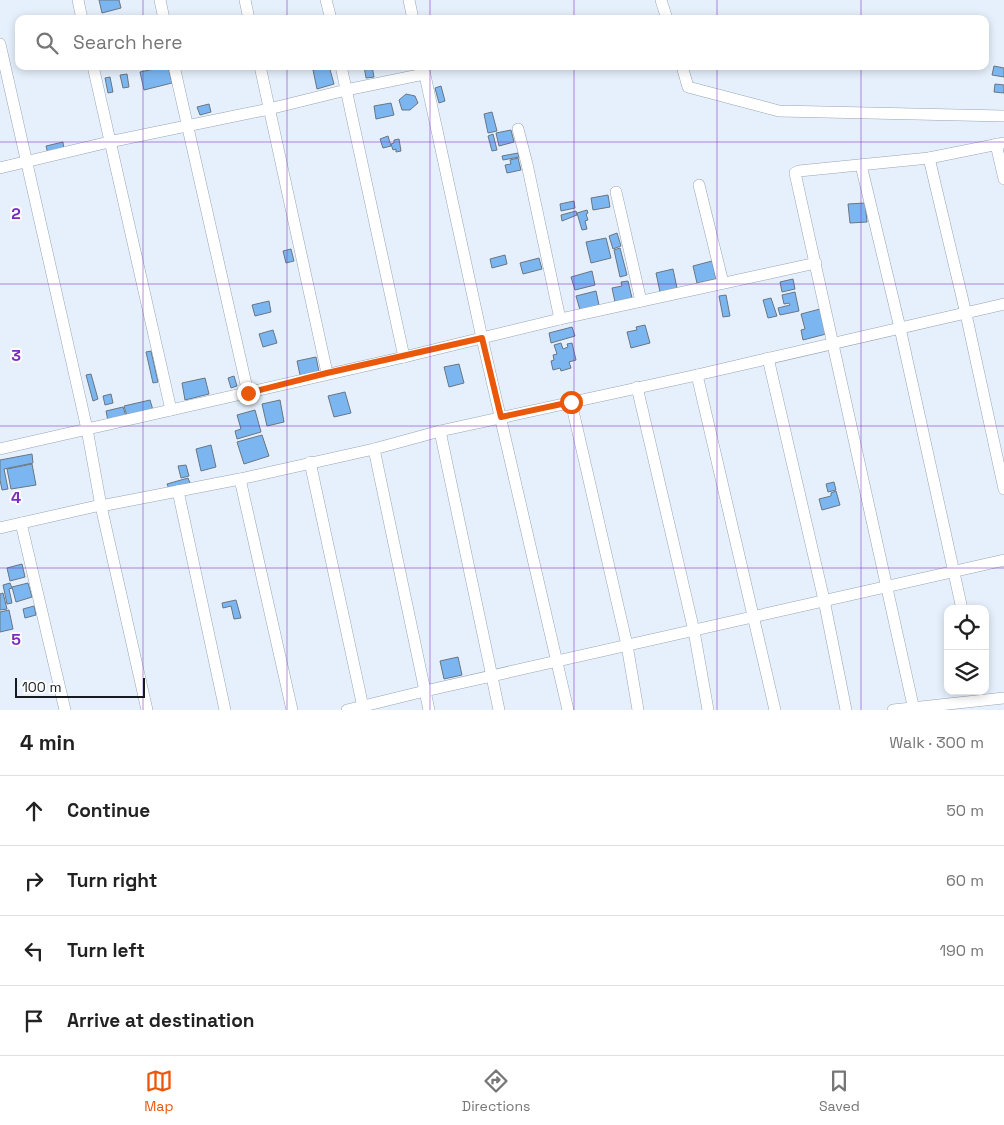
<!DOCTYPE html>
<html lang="en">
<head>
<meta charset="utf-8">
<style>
  :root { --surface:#fff; --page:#f6f6f6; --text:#222; --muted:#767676; --line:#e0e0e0; --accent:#ea580c }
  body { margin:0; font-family:"Space Grotesk",sans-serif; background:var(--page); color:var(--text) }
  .controls { position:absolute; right:15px; bottom:15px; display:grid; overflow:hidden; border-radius:10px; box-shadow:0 2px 8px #0003 }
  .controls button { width:45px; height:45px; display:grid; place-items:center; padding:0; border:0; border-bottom:1px solid var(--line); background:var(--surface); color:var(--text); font:25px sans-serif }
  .scale { position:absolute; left:15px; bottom:12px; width:130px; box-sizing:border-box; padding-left:5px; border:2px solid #161b20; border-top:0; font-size:14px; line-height:18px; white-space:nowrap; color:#161b20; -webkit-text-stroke:4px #fcfcfc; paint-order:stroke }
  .stop { position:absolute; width:15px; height:15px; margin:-11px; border:4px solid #ea580c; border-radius:50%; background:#fff }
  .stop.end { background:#ea580c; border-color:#fff; box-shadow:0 1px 5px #0008 }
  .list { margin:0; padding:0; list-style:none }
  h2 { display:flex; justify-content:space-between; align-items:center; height:65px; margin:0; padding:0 20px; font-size:21px }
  h2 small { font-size:16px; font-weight:400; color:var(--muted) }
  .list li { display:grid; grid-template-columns:32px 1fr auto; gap:15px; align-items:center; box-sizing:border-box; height:70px; padding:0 20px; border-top:1px solid var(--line) }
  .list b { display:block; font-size:19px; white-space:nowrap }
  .list em { font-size:16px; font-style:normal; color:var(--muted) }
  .icon { flex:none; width:28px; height:28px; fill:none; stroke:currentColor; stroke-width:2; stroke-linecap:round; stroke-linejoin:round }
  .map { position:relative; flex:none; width:1004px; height:710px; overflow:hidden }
  .search { position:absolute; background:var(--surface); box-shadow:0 2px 8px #0003; left:15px; right:15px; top:15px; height:55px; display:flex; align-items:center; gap:12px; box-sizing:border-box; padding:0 18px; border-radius:10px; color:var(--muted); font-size:19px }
  .sheet { height:345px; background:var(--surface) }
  nav { display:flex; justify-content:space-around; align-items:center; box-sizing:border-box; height:70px; border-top:1px solid var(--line); background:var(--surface); font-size:14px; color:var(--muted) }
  nav a { display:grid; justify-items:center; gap:2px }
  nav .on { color:var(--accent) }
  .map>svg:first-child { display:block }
  .building { fill:#7cb6f0; stroke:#697682 }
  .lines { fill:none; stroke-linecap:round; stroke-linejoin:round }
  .minor-casing { stroke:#98a5b3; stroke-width:12 }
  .minor { stroke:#fff; stroke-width:11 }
  .route { stroke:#ea580c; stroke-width:6 }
  .grid { fill:none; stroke:#7b2cbf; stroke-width:1; stroke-opacity:0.55 }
  .grid-label { font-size:16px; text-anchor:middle; font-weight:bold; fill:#7b2cbf; stroke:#fcfcfc; stroke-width:4; stroke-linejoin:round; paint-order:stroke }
</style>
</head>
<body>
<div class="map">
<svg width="1004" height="710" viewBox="0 0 1004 710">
  <rect width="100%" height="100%" fill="#e5f0fc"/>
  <g class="building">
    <polygon points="99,0 119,0 121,8 102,13"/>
    <polygon points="168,66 172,83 144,90 140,72"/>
    <polygon points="329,66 334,84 317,89 313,70"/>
    <polygon points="364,66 372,66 374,77 366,78"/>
    <polygon points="994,66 1004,68 1004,77 992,75"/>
    <polygon points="127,74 129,87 123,88 120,75"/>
    <polygon points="110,77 113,92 108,93 105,78"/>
    <polygon points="995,84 1004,85 1004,93 994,92"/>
    <polygon points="441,86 445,101 439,103 435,88"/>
    <polygon points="406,94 415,96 418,103 410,110 402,110 399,100"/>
    <polygon points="391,103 394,115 376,119 374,106"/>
    <polygon points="209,104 211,112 200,115 197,107"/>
    <polygon points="492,112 497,131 488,133 484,114"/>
    <polygon points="511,130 514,142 499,146 496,133"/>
    <polygon points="493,134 497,150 492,151 488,136"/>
    <polygon points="388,136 391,146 383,148 380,139"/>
    <polygon points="399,139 401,151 396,152 396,149 393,150 391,144 394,143 394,140"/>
    <polygon points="63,142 64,151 48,154 46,146"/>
    <polygon points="518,153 519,157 503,160 502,156"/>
    <polygon points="518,158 521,170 507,173 505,165 511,164 510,160"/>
    <polygon points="608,195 610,207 593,210 591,198"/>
    <polygon points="574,201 575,208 561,211 560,204"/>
    <polygon points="865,203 867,222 850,223 848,204"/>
    <polygon points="587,210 588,213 586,214 588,220 585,221 587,229 582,230 577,213"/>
    <polygon points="576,211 577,215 562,221 561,215"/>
    <polygon points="617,233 621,246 613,249 609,236"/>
    <polygon points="606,238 611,258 591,263 586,242"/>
    <polygon points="620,248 627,275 620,277 614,250"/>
    <polygon points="291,249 294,261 286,263 283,251"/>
    <polygon points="505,255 507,264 492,268 490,259"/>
    <polygon points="539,258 542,269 523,274 520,263"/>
    <polygon points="712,261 716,279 697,283 693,266"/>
    <polygon points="673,269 677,288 660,292 656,273"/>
    <polygon points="592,271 595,285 575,290 571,277"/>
    <polygon points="793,279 795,289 782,292 780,282"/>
    <polygon points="628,281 632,298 615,302 612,288 622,286 621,282"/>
    <polygon points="596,291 599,305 580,310 576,296"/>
    <polygon points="795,292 799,311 780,315 778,308 790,305 789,303 784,304 782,295"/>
    <polygon points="726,295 730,316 723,317 719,296"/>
    <polygon points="771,298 777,316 768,318 763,300"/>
    <polygon points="269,301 271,312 255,316 252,305"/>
    <polygon points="820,309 826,334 803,340 801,330 805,329 801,314"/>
    <polygon points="645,325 650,343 631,348 627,332 637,330 636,327"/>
    <polygon points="572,327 575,336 551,343 549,333"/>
    <polygon points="273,330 277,343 263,347 259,334"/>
    <polygon points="561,343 563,349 568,347 567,344 572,343 576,360 569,362 571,368 561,371 560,368 553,370 551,361 554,360 553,355 557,354 554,345"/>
    <polygon points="151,351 158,382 153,383 146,352"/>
    <polygon points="316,357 319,372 300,375 297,361"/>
    <polygon points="459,364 464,383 449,387 444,367"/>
    <polygon points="91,374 98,399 93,401 86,375"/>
    <polygon points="234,376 237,386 231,388 228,378"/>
    <polygon points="205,378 209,394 185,400 182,383"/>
    <polygon points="345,392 351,413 334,417 328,396"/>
    <polygon points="111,394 113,403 105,405 103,396"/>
    <polygon points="150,400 153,410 127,416 124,406"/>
    <polygon points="280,400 284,422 267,426 262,404"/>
    <polygon points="123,407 126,416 108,421 106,411"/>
    <polygon points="255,410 261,432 237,439 235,431 241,429 237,415"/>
    <polygon points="262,435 269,456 244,464 237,442"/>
    <polygon points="211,445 216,467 201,471 196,449"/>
    <polygon points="32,454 33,463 4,469 8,489 2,490 0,480 0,460"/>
    <polygon points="32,464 36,485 11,489 7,469"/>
    <polygon points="186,465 189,476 181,478 178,466"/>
    <polygon points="188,478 190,483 169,489 167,484"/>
    <polygon points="834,482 836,490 828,492 826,484"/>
    <polygon points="836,491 840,505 822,510 819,499 831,496 831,493"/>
    <polygon points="22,564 25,577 10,581 7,568"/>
    <polygon points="10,583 12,588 9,589 12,603 7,604 3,585"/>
    <polygon points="28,583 32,597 16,602 12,587"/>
    <polygon points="3,593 7,609 0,610 0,594"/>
    <polygon points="236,600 241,618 234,619 231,606 223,608 222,603"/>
    <polygon points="34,606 36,615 25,618 23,609"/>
    <polygon points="9,610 13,629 0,632 0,612"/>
    <polygon points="458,657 462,675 444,679 440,661"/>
  </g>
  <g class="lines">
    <defs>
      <g id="minor">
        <polyline points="78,0 82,19"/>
        <polyline points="160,0 164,19"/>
        <polyline points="245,0 249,19"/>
        <polyline points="326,0 331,19"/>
        <polyline points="409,0 413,19"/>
        <polyline points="661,0 667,19"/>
        <polyline points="0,44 87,429 101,506 147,710"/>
        <polyline points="93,66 171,410"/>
        <polyline points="174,66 248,393"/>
        <polyline points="260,66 327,373"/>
        <polyline points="341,66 404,357"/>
        <polyline points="423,66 482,338 568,710"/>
        <polyline points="682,66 688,87 779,111 1004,116"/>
        <polyline points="518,129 527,164 560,319"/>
        <polyline points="996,144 1004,179"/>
        <polyline points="929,158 966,314 1004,489"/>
        <polyline points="861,165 900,328 962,609"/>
        <polyline points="0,168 109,142 269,109 346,90 424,74"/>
        <polyline points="699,185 723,283"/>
        <polyline points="616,192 641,301"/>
        <polyline points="768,358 824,600 846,710"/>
        <polyline points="697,375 775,710"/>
        <polyline points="637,387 694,631 708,710"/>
        <polyline points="571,402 627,645 638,710"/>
        <polyline points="440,431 499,710"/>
        <polyline points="0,449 404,357 560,319 816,263"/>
        <polyline points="374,449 429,710"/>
        <polyline points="310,462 363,707"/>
        <polyline points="240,479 292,710"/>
        <polyline points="178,491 225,710"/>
        <polyline points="101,506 240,479 374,449 440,431 697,375 1004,304"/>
        <polyline points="21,523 65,710"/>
        <polyline points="0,528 101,505"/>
        <polyline points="347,710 425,691 1004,560"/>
        <polyline points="893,710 1004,698"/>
        <polyline points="914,710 795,173 799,171 929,158 1004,143"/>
      </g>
    </defs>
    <use href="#minor" class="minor-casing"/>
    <use href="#minor" class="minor"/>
  </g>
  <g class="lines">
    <polyline class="route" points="248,393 327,373 482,338 501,417 571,402"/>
  </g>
  <path class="grid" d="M143,0V19M287,0V19M430,0V19M574,0V19M717,0V19M861,0V19M143,66V710M287,66V710M430,66V710M574,66V710M717,66V710M861,66V710M0,142H1004M0,284H1004M0,426H1004M0,568H1004"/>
  <g class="grid-label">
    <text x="16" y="219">2</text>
    <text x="16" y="361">3</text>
    <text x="16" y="503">4</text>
    <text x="16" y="645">5</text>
  </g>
</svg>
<div class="controls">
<button><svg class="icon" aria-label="locate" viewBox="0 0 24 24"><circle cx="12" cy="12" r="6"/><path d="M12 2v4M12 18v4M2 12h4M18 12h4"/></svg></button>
<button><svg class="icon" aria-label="layers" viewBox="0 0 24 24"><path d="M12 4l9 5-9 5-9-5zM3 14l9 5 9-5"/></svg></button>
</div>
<div class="scale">100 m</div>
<div class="stop" style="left:571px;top:402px"></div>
<div class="stop end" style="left:248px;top:393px"></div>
<div class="search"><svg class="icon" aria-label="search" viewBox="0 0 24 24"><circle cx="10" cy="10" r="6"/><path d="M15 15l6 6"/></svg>Search here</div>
</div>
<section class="sheet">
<h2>4 min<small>Walk · 300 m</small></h2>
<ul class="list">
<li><svg class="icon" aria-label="ahead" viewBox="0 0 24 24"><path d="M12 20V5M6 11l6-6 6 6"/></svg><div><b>Continue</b></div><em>50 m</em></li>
<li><svg class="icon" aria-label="right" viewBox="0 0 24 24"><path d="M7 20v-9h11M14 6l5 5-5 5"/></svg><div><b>Turn right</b></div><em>60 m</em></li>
<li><svg class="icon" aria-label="left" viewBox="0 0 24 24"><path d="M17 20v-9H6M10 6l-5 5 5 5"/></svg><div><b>Turn left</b></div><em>190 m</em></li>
<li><svg class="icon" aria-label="arrive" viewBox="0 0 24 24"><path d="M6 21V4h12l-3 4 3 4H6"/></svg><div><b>Arrive at destination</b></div></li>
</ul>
</section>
<nav>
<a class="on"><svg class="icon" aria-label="map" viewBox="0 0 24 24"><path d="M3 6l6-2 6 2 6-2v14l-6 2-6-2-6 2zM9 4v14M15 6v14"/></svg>Map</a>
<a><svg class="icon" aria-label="directions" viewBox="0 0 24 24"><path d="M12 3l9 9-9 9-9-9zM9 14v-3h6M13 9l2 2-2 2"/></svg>Directions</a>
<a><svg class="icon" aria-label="saved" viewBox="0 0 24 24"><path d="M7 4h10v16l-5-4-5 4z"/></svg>Saved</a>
</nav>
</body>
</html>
